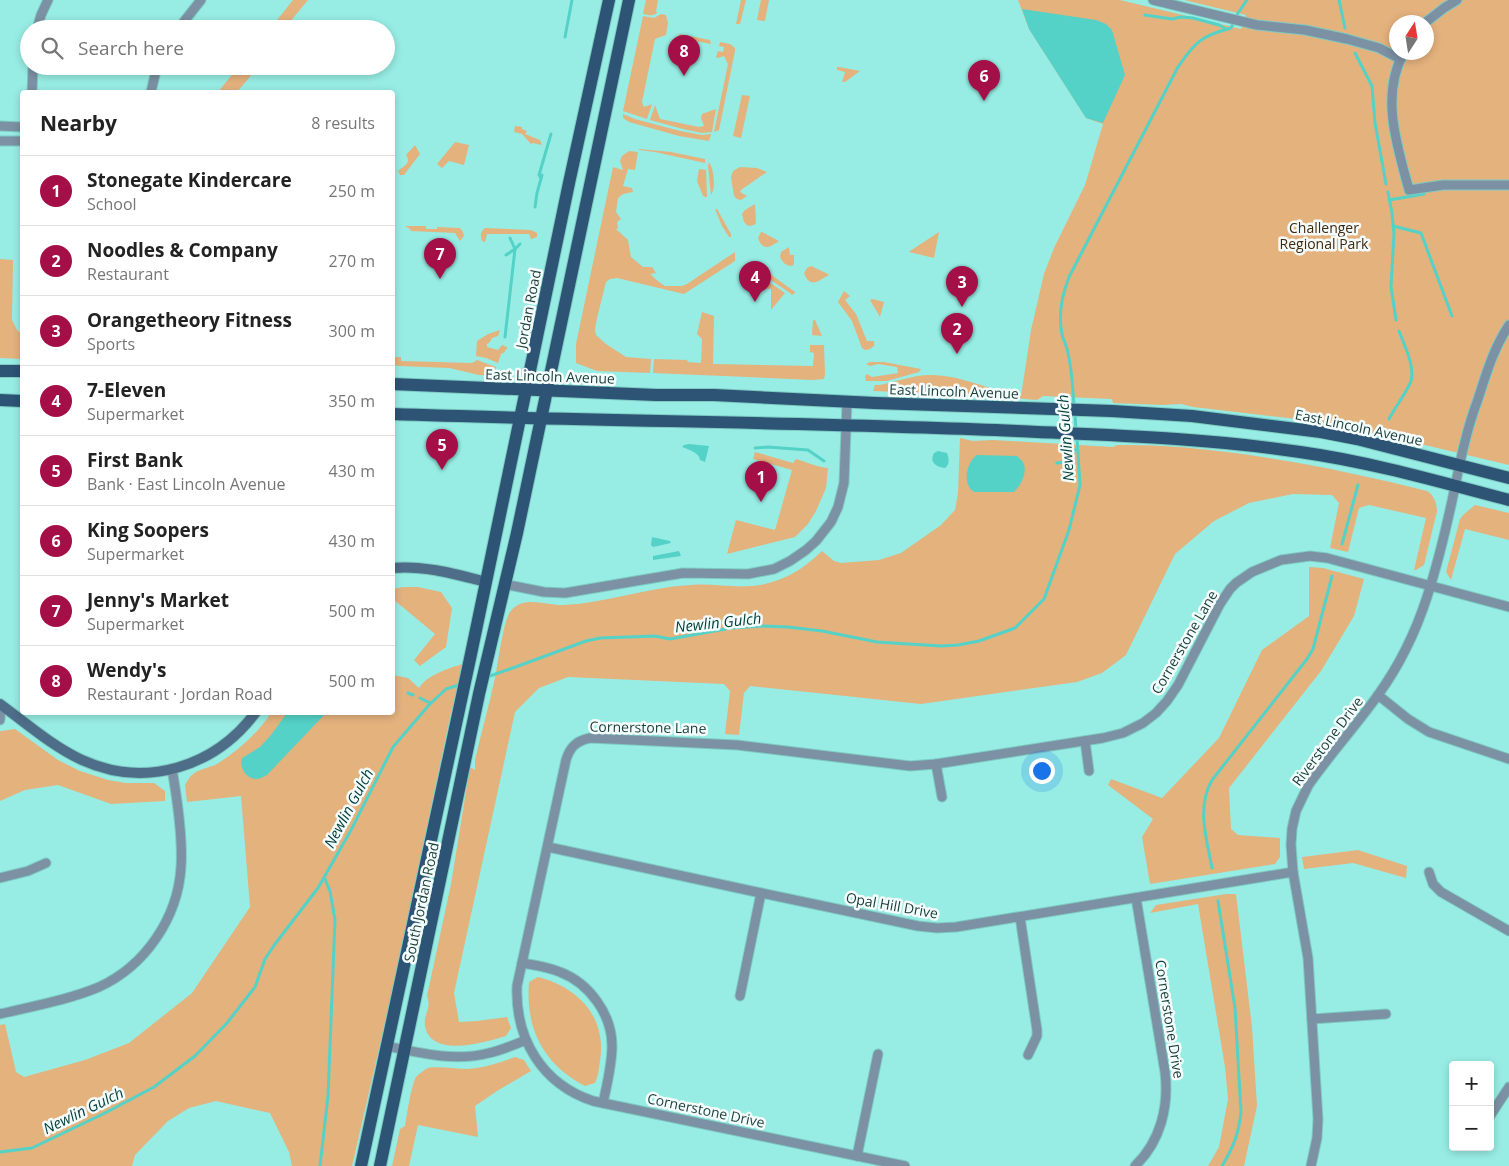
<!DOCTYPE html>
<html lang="en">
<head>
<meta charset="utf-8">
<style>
  :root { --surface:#fff; --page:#f6f6f6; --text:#222; --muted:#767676; --line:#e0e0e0; --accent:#a50f48 }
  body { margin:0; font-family:"Open Sans",sans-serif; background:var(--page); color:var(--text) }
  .controls { position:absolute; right:15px; bottom:15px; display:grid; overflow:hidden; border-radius:5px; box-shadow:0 2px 8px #0003 }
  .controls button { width:45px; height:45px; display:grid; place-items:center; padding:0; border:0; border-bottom:1px solid var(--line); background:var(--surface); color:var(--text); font:25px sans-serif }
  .compass { position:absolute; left:1389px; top:15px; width:45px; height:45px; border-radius:50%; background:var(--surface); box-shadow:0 2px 8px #0003; rotate:12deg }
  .you { position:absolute; left:1041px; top:770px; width:18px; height:18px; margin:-12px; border:4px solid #fff; border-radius:50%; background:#1a73e8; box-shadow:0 0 0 8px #1a73e833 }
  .badge { display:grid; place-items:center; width:32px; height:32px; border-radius:50%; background:var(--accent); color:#fff; font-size:16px; font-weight:700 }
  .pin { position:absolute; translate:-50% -41px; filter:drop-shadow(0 1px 2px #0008) }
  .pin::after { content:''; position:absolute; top:26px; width:18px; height:15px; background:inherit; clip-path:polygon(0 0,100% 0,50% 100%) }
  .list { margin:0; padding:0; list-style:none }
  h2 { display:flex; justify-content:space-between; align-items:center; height:65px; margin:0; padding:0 20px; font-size:21px }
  h2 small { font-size:16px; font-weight:400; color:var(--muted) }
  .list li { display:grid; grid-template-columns:32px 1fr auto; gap:15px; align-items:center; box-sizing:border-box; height:70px; padding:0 20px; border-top:1px solid var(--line) }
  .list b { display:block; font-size:19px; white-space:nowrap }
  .list p { margin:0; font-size:16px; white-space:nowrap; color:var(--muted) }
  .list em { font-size:16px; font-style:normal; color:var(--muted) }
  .icon { flex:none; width:28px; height:28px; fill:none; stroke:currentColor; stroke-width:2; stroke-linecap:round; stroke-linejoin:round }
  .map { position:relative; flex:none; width:1509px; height:1166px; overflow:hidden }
  .search { position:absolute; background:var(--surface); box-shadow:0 2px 8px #0003; left:20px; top:20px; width:375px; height:55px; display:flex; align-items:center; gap:12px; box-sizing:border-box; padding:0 18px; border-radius:28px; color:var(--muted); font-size:19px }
  .panel { position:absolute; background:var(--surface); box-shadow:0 2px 8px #0003; left:20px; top:90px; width:375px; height:625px; border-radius:5px }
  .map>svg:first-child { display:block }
  .green { fill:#e4b27d; fill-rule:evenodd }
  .water { fill:#54d2c7 }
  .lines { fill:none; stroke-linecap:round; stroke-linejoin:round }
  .stream { stroke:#54d2c7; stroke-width:3 }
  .street-casing { stroke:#7ecac2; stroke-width:11 }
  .secondary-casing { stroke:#7ecac2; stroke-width:12 }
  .primary-casing { stroke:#7ecac2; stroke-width:14 }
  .street { stroke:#7c91a4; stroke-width:9 }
  .secondary { stroke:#4e6d89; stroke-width:10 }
  .primary { stroke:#2d5375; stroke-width:12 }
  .labels { text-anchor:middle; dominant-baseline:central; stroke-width:5; stroke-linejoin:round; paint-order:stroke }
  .park-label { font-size:14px; fill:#42290b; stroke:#f5fdfc }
  .street-label { font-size:14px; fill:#193d3a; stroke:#f5fdfc }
  .water-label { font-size:15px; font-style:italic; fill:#013e3a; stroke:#f5fdfc }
</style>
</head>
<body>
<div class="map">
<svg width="1509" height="1166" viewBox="0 0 1509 1166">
  <rect width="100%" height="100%" fill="#97ede4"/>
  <g class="green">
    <polygon points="293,0 308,0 284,29 270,29"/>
    <path d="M646,0H658L656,12H658C653,17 649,15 643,14Z"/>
    <polygon points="741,0 746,0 740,24 736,24"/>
    <polygon points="761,0 769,0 765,21 757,20"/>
    <path d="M1018,0H1120L1241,29L1246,15L1184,0H1509V465L1387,436L1296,419L1193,407L1181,404L1163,405L1113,403L1112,399L1043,396L1037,400L973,395L873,391L875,385H880C898,381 916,374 934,375C963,376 992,391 1021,396L1031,330L1044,274L1054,248L1085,185L1103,124L1086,118L1029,29ZM1396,22H1426V52H1396Z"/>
    <polygon points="661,14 666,15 668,23 666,35 655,39 642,102 644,107 652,104 647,119 623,111 643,16 654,18"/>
    <polygon points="680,34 710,40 711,44 680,38 678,36"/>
    <polygon points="720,42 730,44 735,48 735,51 719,130 714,132 728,64 724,56 718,58 716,57 718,51 723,52 724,47 719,46"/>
    <polygon points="239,66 259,66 237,92 218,92"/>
    <polygon points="837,67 839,67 860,71 845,82 842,82 845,72 837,70"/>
    <polygon points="742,95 750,96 741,138 733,136"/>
    <polygon points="655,105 660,119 699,127 704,126 701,118 702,114 716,109 712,132 702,133 683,129 650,120"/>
    <polygon points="623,114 635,119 680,131 702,135 711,134 709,141 679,136 629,122 623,118"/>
    <polygon points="515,126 522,127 522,129 527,131 525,134 540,140 542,145 533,143 531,144 522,134 514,132"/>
    <polygon points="455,142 469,145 464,165 449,161 442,168 437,164"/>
    <path d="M415,145L420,154L404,175H400L398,171C403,166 412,164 406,155Z"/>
    <polygon points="639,149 671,152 705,159 705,163 655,152 639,150"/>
    <polygon points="629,151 638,152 635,170 628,169 623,186 632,188 633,192 623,194 618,198 616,212 621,219 617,222 618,228 616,229 628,240 631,257 643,267 652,267 656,273 650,274 659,282 665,286 682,286 687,284 735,252 735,261 684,294 617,278 610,279 606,282 597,318 595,329 596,335 606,344 626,357 651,359 650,373 597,371 576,363 576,344 613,167 623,170 620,161 622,156"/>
    <path d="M709,162C714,169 716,188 711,195L708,166Z"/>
    <polygon points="740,167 757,168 767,172 741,190 740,192 747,196 741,200 737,199 734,196 731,177 733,171"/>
    <polygon points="699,169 706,170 707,197 706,197 703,196 697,181"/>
    <polygon points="755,204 756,223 754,225 748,226 744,222 742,214 745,210"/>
    <polygon points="715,209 717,209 731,234 731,237 729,237 722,226"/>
    <polygon points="405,226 426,226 426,229 437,229 437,227 460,228 463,232 464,236 460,241 455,233 411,231 410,229"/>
    <path d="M485,228L531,230L537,233V237L531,239L529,234H487L485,242L482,241C480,235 480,232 485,228Z"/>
    <path d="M761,232H762L779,241C770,247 763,252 758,238Z"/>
    <polygon points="939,232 934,258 909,252 910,251"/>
    <path d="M789,247L790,255H794V264L792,266C786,266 782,262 780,257L781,252Z"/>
    <polygon points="0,259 13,260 12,320 17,330 22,334 22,359 0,358"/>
    <path d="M811,266L828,274L829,275C818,281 810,289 804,273L807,268Z"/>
    <polygon points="759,268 762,268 795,292 795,293 792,295 790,293 759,272 756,269"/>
    <polygon points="753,271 785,293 771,310 771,289 762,288 762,284 748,284 748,288 744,288 743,282 740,279"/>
    <polygon points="844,291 850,296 845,300 856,314 867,341 874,341 874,346 870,349 865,350 862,348 852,321 838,302"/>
    <polygon points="873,299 884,302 880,317 870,300"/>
    <polygon points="702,312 714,316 713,364 813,366 814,353 810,352 810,345 824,345 825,374 824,379 813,380 653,373 654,359 687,360 688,362 701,363 702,339 697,334"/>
    <polygon points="813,320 815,320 822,336 812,335"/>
    <polygon points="500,330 498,336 492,338 489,343 487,344 487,347 498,350 502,345 507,347 507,349 505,350 505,352 501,354 498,363 486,358 476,356 477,341 488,334"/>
    <polygon points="392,357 401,357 401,361 472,363 477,360 496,367 494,376 479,375 449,368 399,366 393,365"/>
    <polygon points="870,362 884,362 921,369 919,372 887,381 866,381 865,376 867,374 872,377 898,373 897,367 878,364 870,366 866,364"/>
    <path d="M960,438L973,441L993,440L1113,447L1117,445C1147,445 1178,446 1209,450C1282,458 1356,473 1427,491C1434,495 1437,504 1437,511L1424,565L1416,570H1414L1426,518L1369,505L1359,508L1348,552L1330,548L1339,503L1332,495L1293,494L1249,503L1214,521L1175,554L1126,655L1102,673L1077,682L921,704L750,686L744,693L739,735L725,734L730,691L724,684L568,677L539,688L515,712L454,993L459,1022L477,1021L507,1017L511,1028L506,1036C486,1042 431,1059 425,1026C423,1014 432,1009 427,996L451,884L470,767L475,770V760C481,733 489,706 495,678C498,664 503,622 510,612C523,594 546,606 564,605C607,603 648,587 691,585C714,583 737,589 760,585C784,581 805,568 822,551L834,561L841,563L879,560L901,553L941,525L955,510L958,493Z"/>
    <path d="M755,452L793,463L796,459C807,462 816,467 828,468L826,488L816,511L808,524L795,537L727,554L736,520L775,530L792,470L753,459Z"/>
    <polygon points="1475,505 1509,513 1509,540 1465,529 1451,580 1446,572 1460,519 1463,515"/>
    <polygon points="1309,567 1323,568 1364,579 1354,616 1321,671 1229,788 1231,829 1238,835 1280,838 1280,857 1275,864 1150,884 1142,837 1153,819 1108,785 1111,779 1162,798 1219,738 1262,650 1309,616"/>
    <polygon points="403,587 418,587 441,592 452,608 446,647 420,666 414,660 435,634 393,599 393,589"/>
    <path d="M463,664L450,717L394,983L352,1166H292L289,1152L270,1113L216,1101L189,1108L168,1121L135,1155L132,1166H0V1025L5,1024L16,1072L24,1077L85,1060L129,1043L192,993L250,907L241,796L187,802L185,785C187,782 189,777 192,775C198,769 209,768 217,764C239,750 257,734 271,713L392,712L393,675L408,678L419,688C427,675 449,668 463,664Z"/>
    <polygon points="15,729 58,760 80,771 108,780 126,783 154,783 165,791 165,801 111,804 58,785 25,790 0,801 0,732 1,731"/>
    <polygon points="1358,850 1407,866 1406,878 1353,863 1304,869 1302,857"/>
    <polygon points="1226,894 1236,894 1252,1027 1257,1106 1244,1166 1208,1166 1219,1147 1228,1099 1225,1067 1198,904 1150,913 1156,905"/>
    <path d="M538,977C578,987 607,1017 600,1061C599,1068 598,1077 595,1083L585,1086C544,1065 525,1029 529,982Z"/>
    <path d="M515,1057L524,1060L531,1071L497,1091L475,1106L478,1137L418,1125L409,1166H392L400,1129L405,1126C407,1115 411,1086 416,1077C419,1074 424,1070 428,1068C434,1066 458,1069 467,1069C484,1068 499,1063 515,1057Z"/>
  </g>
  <g class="water">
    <polygon points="1022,9 1096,20 1106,24 1112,30 1125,75 1103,123 1086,118 1029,29"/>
    <path d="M689,444L709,446L705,462L700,460C699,452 689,450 682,447L684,445Z"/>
    <path d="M938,451L947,453C949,459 950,464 945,468C936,467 929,462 934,453Z"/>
    <path d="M977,455L1017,456C1018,457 1023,462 1023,462C1028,472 1021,485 1014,492H974C962,485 966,462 977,455Z"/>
    <polygon points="652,537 670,541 671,543 653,547 651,545"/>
    <polygon points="679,551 681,556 653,560 653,556"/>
    <path d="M287,713H326L267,775C263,777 260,779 255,779C245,778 239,766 242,758L260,747L271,735Z"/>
  </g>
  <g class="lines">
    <g class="stream">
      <polyline points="1339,0 1345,28"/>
      <polyline points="1145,15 1172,19 1181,17 1193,18 1219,25 1226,29"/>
      <polyline points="565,37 572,0"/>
      <polyline points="1355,53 1372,86 1375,123 1386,184"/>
      <polyline points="541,178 539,175 551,134"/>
      <polyline points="1388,192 1392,213 1394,234 1391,287 1396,320"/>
      <polyline points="1389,200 1424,194"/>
      <polyline points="535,207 537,193 542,175"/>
      <polyline points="1393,226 1421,233 1452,316"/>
      <polyline points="510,238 515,249 520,244"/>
      <polyline points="506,255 515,249"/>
      <polyline points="505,337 515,249"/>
      <path d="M1074,407C1073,389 1072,370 1068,353C1067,346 1063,340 1062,334C1058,315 1062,295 1069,277L1178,67C1195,42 1201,36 1231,28L1238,13L1247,0"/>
      <polyline points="1075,413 1076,432"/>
      <path d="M1389,419C1394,409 1408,390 1411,381C1415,365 1404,345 1399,331"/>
      <polyline points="755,448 768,447 808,450 824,461"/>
      <polyline points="1057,463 1065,462 1077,448"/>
      <polyline points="1342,544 1358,485"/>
      <polyline points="487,677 510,669 586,641 600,638 655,636 670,639 731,628 763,626 788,627 822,631 877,642 941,646 958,645 979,641 1015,628 1044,599 1069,530 1080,485 1077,438"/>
      <polyline points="408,693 413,695"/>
      <polyline points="420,698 430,703"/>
      <path d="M1212,868C1207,840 1196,808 1212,780L1307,659L1313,649L1332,576"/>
      <path d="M1218,901L1235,1008L1241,1112C1239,1133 1233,1148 1222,1166"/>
      <polyline points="0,1152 32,1148 105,1113 154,1087 195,1056 227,1023 255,987 265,959 275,944 318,888 351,830 393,747 429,705 446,689 462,684"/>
      <polyline points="320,1166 328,1096 335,920 330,891 325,879"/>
    </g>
    <defs>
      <g id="street">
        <polyline points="1153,0 1257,25 1305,30 1347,39 1379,48 1400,59"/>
        <polyline points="1426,22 1444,8 1457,0"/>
        <polyline points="37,29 41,15 48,0"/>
        <polyline points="178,29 201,0"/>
        <path d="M1404,52C1380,96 1397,145 1409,190L1443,185H1509"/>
        <polyline points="32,92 33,66"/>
        <polyline points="151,92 157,66"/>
        <polyline points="0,126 22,127"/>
        <polyline points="0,141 22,141"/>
        <polyline points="504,584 544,592 565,593 683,573 748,574 774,569 790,561 806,550 816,541 831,522 838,507 844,483 847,402"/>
        <polyline points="1378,695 1408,719 1429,732 1509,759"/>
        <polyline points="0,705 1,705 0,720"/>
        <polyline points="1085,741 1089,771"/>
        <polyline points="936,764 942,797"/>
        <polyline points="548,847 761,893 918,926 937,928 956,927 1293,872"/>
        <polyline points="1429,872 1433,884 1441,892 1509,931"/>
        <polyline points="0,878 28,871 46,863"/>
        <polyline points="1020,917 1037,1030 1037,1036 1028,1055"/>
        <path d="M522,963C535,965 548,967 560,972C589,983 612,1014 612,1046C612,1065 607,1084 603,1103"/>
        <polyline points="740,996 761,893"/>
        <path d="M0,1014C33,1006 68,1000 99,987C145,966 178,918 181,867C183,838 177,798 172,769"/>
        <polyline points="1312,1019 1386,1014"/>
        <path d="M386,1046C420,1053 455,1062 489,1053C502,1050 514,1045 526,1040"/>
        <polyline points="1490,1116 1509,1087"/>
        <polyline points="857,1156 878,1054"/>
        <path d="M905,1166L593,1101C542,1084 515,1039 517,986L566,760C570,747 576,741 590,738L737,745L910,766L936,764L1103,738L1123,733L1143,723L1156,713L1167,701L1178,685L1220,604L1230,589L1236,583L1252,572L1281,560L1310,556L1327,558L1509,607"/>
        <path d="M1135,1166C1161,1141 1169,1106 1165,1072L1136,898"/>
        <path d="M1311,1166L1317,1138L1318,1119L1308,958L1293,872L1291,845L1292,829L1296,811L1308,786C1330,754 1356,726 1378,695C1399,666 1416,631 1427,597C1437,566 1445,533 1452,501C1459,468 1465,434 1477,402C1486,375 1493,349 1509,325"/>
      </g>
      <g id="secondary">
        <path d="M392,568C424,565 455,574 486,582"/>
        <path d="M0,704C26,723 52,746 82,760C146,789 215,767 256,712"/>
      </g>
      <g id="primary">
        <polyline points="0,371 22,371"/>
        <polyline points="392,384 656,395 714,395 875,403 1112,411 1192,416 1321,432 1357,439 1509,478"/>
        <polyline points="0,400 22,401"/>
        <path d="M392,414C594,421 795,422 996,430C1098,435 1199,437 1300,452C1371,462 1440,482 1509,500"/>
        <polyline points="361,1166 471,654 569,183 609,0"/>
        <polyline points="380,1166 479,694 517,533 629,0"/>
      </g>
    </defs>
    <use href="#street" class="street-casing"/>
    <use href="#secondary" class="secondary-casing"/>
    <use href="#primary" class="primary-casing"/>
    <use href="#street" class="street"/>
    <use href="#secondary" class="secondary"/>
    <use href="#primary" class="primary"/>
  </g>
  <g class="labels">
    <g class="park-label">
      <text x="1324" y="227">Challenger<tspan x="1324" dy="16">Regional Park</tspan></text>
    </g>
    <g class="street-label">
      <text transform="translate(528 309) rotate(-79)">Jordan Road</text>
      <text transform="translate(550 376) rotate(2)">East Lincoln Avenue</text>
      <text transform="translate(954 391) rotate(2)">East Lincoln Avenue</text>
      <text transform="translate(1359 427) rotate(12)">East Lincoln Avenue</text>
      <text transform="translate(1184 642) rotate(-60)">Cornerstone Lane</text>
      <text transform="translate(648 727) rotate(1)">Cornerstone Lane</text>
      <text transform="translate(1327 741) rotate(-53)">Riverstone Drive</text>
      <text transform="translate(421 902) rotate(-78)">South Jordan Road</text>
      <text transform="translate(892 905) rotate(10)">Opal Hill Drive</text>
      <text transform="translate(1170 1019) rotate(81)">Cornerstone Drive</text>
      <text transform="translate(706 1110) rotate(12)">Cornerstone Drive</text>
    </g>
    <g class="water-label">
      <text transform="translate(1065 438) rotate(-94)">Newlin Gulch</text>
      <text transform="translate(718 622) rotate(-6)">Newlin Gulch</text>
      <text transform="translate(348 808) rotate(-62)">Newlin Gulch</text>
      <text transform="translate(83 1110) rotate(-26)">Newlin Gulch</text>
    </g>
  </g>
</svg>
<div class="controls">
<button>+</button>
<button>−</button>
</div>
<svg class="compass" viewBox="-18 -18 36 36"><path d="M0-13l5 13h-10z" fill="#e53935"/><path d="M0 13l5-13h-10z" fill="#767676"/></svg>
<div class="you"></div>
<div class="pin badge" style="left:761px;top:502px">1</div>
<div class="pin badge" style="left:957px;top:354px">2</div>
<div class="pin badge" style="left:962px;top:307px">3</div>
<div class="pin badge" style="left:755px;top:302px">4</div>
<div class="pin badge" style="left:442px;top:470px">5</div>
<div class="pin badge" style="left:984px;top:101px">6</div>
<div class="pin badge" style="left:440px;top:279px">7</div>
<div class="pin badge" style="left:684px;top:76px">8</div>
<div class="search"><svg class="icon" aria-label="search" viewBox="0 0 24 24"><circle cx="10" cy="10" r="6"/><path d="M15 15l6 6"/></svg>Search here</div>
<section class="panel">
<h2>Nearby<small>8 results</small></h2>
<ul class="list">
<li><span class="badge">1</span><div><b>Stonegate Kindercare</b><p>School</p></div><em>250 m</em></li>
<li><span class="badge">2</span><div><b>Noodles &amp; Company</b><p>Restaurant</p></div><em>270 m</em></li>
<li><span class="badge">3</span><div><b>Orangetheory Fitness</b><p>Sports</p></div><em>300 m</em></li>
<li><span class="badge">4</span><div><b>7-Eleven</b><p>Supermarket</p></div><em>350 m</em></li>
<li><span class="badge">5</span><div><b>First Bank</b><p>Bank · East Lincoln Avenue</p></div><em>430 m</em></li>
<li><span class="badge">6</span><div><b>King Soopers</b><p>Supermarket</p></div><em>430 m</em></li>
<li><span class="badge">7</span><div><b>Jenny's Market</b><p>Supermarket</p></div><em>500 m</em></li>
<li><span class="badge">8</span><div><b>Wendy's</b><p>Restaurant · Jordan Road</p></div><em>500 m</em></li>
</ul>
</section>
</div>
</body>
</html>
